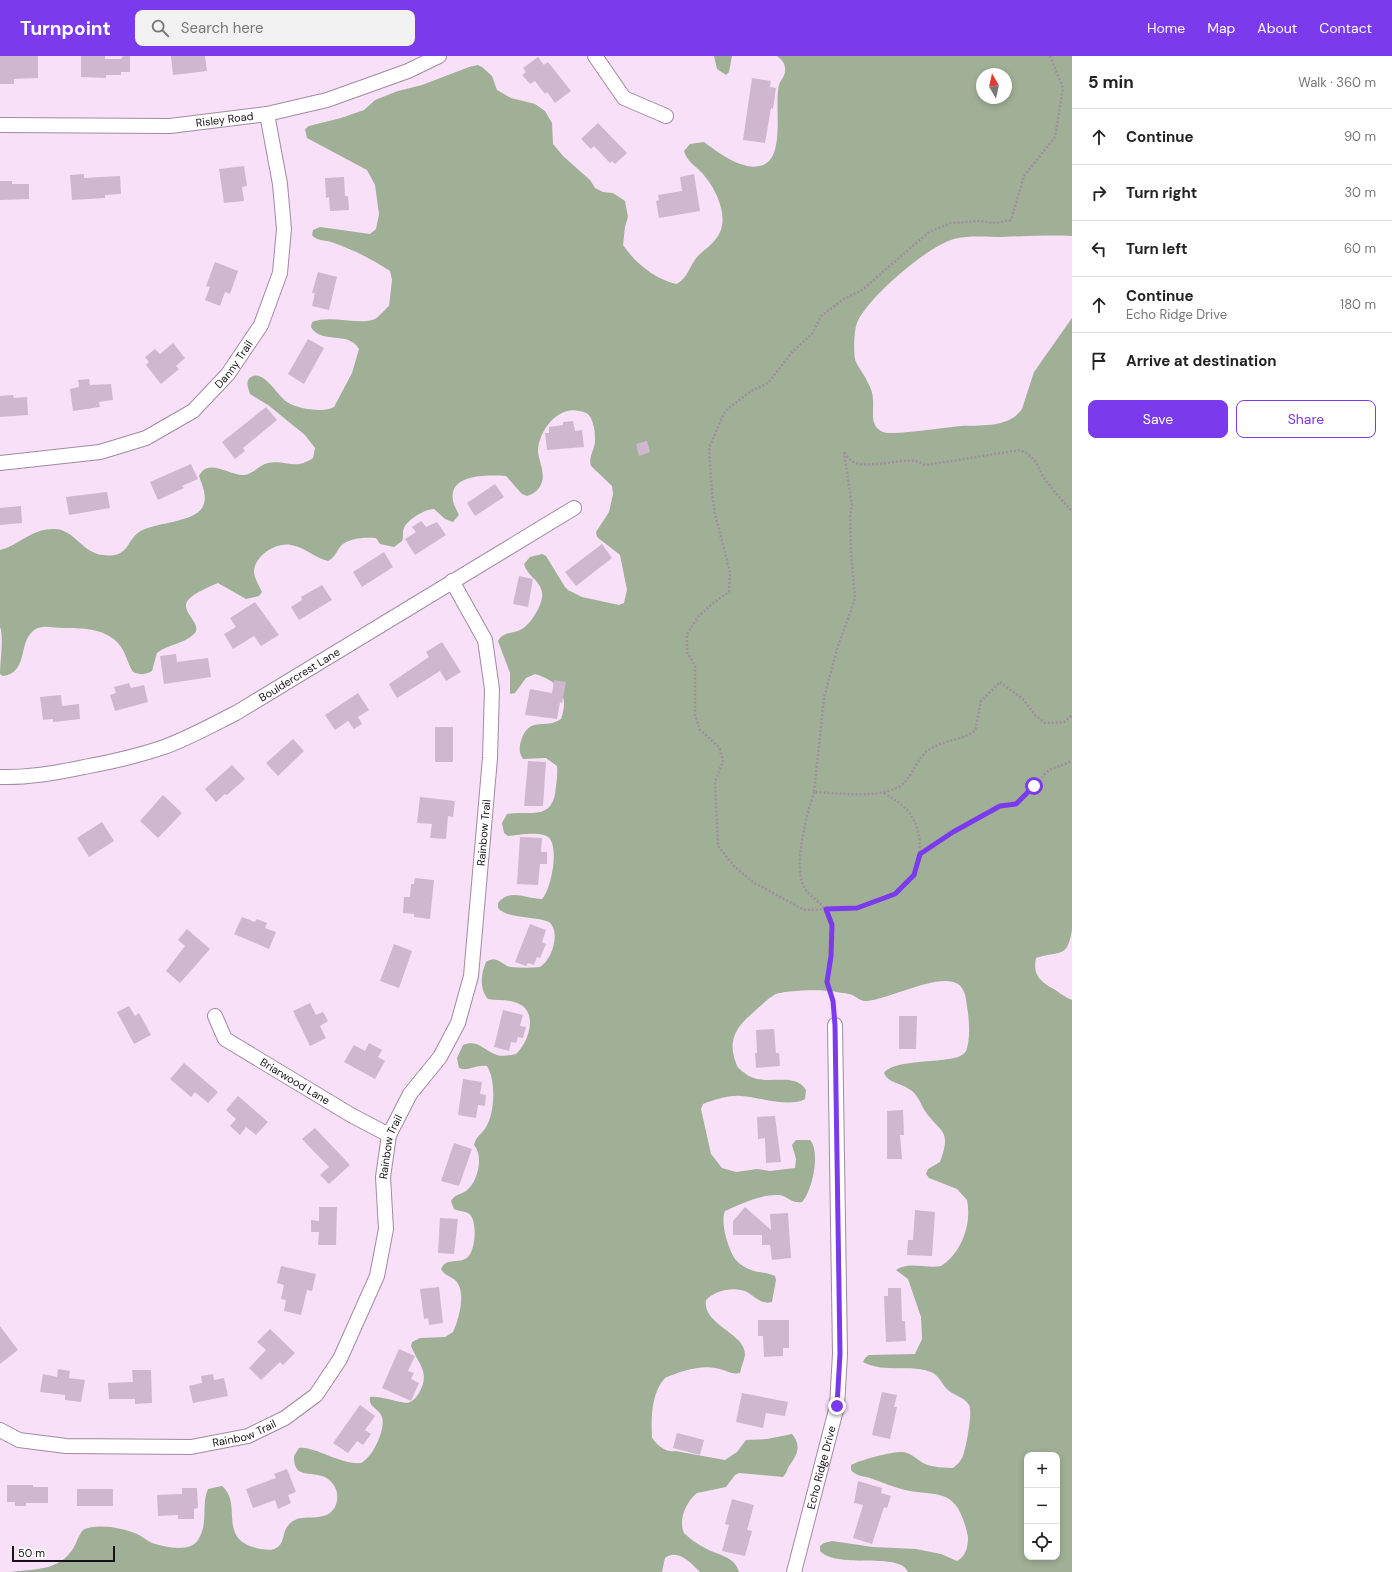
<!DOCTYPE html>
<html lang="en">
<head>
<meta charset="utf-8">
<style>
  :root { --surface:#fff; --page:#f2f2f2; --text:#222; --muted:#767676; --line:#e0e0e0; --accent:#7c3aed }
  body { margin:0; font-family:"DM Sans",sans-serif; background:var(--page); color:var(--text) }
  .controls { position:absolute; right:12px; bottom:12px; display:grid; overflow:hidden; border-radius:8px; box-shadow:0 2px 6px #0003 }
  .controls button { width:36px; height:36px; display:grid; place-items:center; padding:0; border:0; border-bottom:1px solid var(--line); background:var(--surface); color:var(--text); font:20px sans-serif }
  .compass { position:absolute; left:976px; top:12px; width:36px; height:36px; border-radius:50%; background:var(--surface); box-shadow:0 2px 6px #0003; rotate:351deg }
  .scale { position:absolute; left:12px; bottom:10px; width:103px; box-sizing:border-box; padding-left:4px; border:2px solid #181019; border-top:0; font-size:11px; line-height:14px; white-space:nowrap; color:#181019; -webkit-text-stroke:3px #fff; paint-order:stroke }
  .stop { position:absolute; width:12px; height:12px; margin:-9px; border:3px solid #7c3aed; border-radius:50%; background:#fff }
  .stop.end { background:#7c3aed; border-color:#fff; box-shadow:0 1px 4px #0008 }
  .list { margin:0; padding:0; list-style:none }
  h2 { display:flex; justify-content:space-between; align-items:center; height:52px; margin:0; padding:0 16px; font-size:17px }
  h2 small { font-size:13px; font-weight:400; color:var(--muted) }
  .list li { display:grid; grid-template-columns:26px 1fr auto; gap:12px; align-items:center; box-sizing:border-box; height:56px; padding:0 16px; border-top:1px solid var(--line) }
  .list b { display:block; font-size:15px; white-space:nowrap }
  .list p { margin:0; font-size:13px; white-space:nowrap; color:var(--muted) }
  .list em { font-size:13px; font-style:normal; color:var(--muted) }
  .actions { display:flex; gap:8px; padding:12px 16px }
  .actions a { flex:1; padding:9px 0; border:1px solid var(--accent); border-radius:8px; text-align:center; font-size:14px; color:var(--accent) }
  .actions .main { background:var(--accent); color:#fff }
  .icon { flex:none; width:22px; height:22px; fill:none; stroke:currentColor; stroke-width:2; stroke-linecap:round; stroke-linejoin:round }
  .map { position:relative; flex:none; width:1072px; height:1516px; overflow:hidden }
  header { display:flex; align-items:center; gap:24px; box-sizing:border-box; height:56px; padding:0 20px; background:var(--accent); color:#fff }
  header strong { font-size:19px }
  nav { display:flex; gap:22px; margin-inline-start:auto; font-size:14px }
  .search { width:280px; height:36px; background:var(--page); display:flex; align-items:center; gap:10px; box-sizing:border-box; padding:0 14px; border-radius:8px; color:var(--muted); font-size:15px }
  main { display:flex }
  aside { flex:1; background:var(--surface) }
  .map>svg:first-child { display:block }
  .forest { fill:#9fb096; fill-rule:evenodd }
  .building { fill:#cfb8cf }
  .lines { fill:none; stroke-linecap:round; stroke-linejoin:round }
  .minor-casing { stroke:#a18ba1; stroke-width:16 }
  .path { stroke:#a08ea0; stroke-width:2.5; stroke-dasharray:2 2; stroke-linecap:butt }
  .minor { stroke:#fff; stroke-width:14 }
  .route { stroke:#7c3aed; stroke-width:5 }
  .labels { text-anchor:middle; dominant-baseline:central; stroke-width:4; stroke-linejoin:round; paint-order:stroke }
  .street-label { font-size:11px; fill:#181019; stroke:#fff }
</style>
</head>
<body>
<header>
<strong>Turnpoint</strong>
<div class="search"><svg class="icon" aria-label="search" viewBox="0 0 24 24"><circle cx="10" cy="10" r="6"/><path d="M15 15l6 6"/></svg>Search here</div>
<nav><a>Home</a><a>Map</a><a>About</a><a>Contact</a></nav>
</header>
<main>
<div class="map">
<svg width="1072" height="1516" viewBox="0 0 1072 1516">
  <rect width="100%" height="100%" fill="#f8e0f8"/>
  <g class="forest">
    <polygon points="714,0 732,0 729,16 726,19 717,13"/>
    <path d="M777,0H1072V180C1049,179 1026,180 1002,181C987,181 969,179 954,183C929,189 866,243 857,267C854,274 853,299 856,306C859,313 865,319 868,327C871,332 873,338 873,344C874,355 869,370 883,376C890,380 948,371 961,370C981,369 1009,372 1022,353L1034,316L1072,262V874C1067,904 1059,894 1036,902C1033,917 1038,923 1050,931C1058,935 1064,941 1072,944V1516H908C900,1495 839,1514 820,1495V1490L824,1487L832,1485L873,1491L916,1493L941,1498L957,1505C966,1500 968,1491 968,1481C967,1475 965,1469 963,1463C952,1432 932,1440 905,1434C893,1431 882,1426 870,1422C863,1420 856,1420 851,1414V1409C860,1404 893,1395 903,1396C912,1397 917,1404 925,1408C932,1411 945,1412 953,1412C957,1409 961,1405 963,1400C966,1392 973,1356 969,1349C965,1342 956,1340 949,1335C943,1330 940,1321 933,1317C912,1307 885,1318 863,1306L865,1302L869,1299L915,1298L922,1283L921,1261L908,1223L896,1214C909,1205 926,1213 941,1210C962,1197 972,1167 967,1144L957,1133L929,1122L926,1118L928,1113L940,1106C952,1073 941,1078 925,1055C920,1047 918,1038 909,1033C901,1027 888,1027 884,1017C897,1000 959,1010 966,995C971,982 969,963 967,950C966,942 965,933 958,928C940,916 889,943 867,945C861,945 859,943 854,940C850,937 841,937 836,936C825,933 783,934 774,939C767,943 753,957 746,963C733,976 729,989 736,1007C737,1012 742,1015 746,1018C764,1032 794,1014 806,1034L805,1043C790,1052 758,1041 741,1040C730,1039 718,1043 708,1046L703,1048L701,1053L711,1098L722,1112L736,1116L757,1113L770,1115L795,1112L796,1103L792,1089L796,1084H810C821,1096 812,1136 802,1146C791,1148 788,1140 779,1139C762,1138 740,1148 725,1155C720,1167 728,1192 735,1203C739,1208 746,1212 751,1214C758,1217 767,1216 775,1220L776,1224L772,1246C761,1249 756,1241 747,1236C735,1230 715,1234 706,1244C702,1269 746,1277 745,1299C744,1305 741,1311 740,1317C731,1319 724,1313 715,1312C699,1309 679,1316 665,1322C651,1337 651,1363 652,1382C657,1389 666,1397 675,1395L725,1404L737,1396L746,1384L767,1383L792,1378C802,1390 797,1399 789,1410C787,1414 786,1418 783,1421L739,1417L735,1419L726,1431L697,1437C686,1446 678,1464 684,1477C690,1483 697,1488 705,1492C717,1499 735,1500 739,1516H700C691,1507 678,1492 665,1502L662,1516H11C31,1513 55,1515 69,1498C76,1491 77,1481 83,1474C97,1467 122,1472 137,1478C142,1480 147,1485 152,1487C165,1491 190,1497 198,1484C209,1467 201,1448 208,1433L222,1430C244,1449 215,1485 261,1493C267,1494 274,1495 279,1490C284,1485 283,1477 287,1471C297,1457 310,1464 323,1460C338,1457 341,1438 333,1428C319,1409 293,1429 294,1400L299,1392C313,1389 340,1409 361,1407C372,1402 386,1374 382,1361C379,1352 368,1352 370,1341C376,1339 398,1346 407,1347C412,1346 416,1342 419,1337C431,1316 418,1308 411,1290L412,1286L420,1282L445,1281L453,1276C459,1263 467,1235 455,1224C450,1220 444,1219 441,1213C446,1202 456,1207 465,1203C476,1198 477,1168 471,1160C467,1154 459,1156 454,1153L451,1145C455,1138 460,1139 466,1135C478,1126 484,1100 474,1089C476,1080 482,1078 486,1071C495,1057 496,1024 487,1010C477,1008 467,1016 459,1012L457,1002L463,989C478,983 484,995 497,999C503,1001 510,999 516,998C529,986 539,955 517,947C508,943 498,945 488,943C479,932 481,918 486,906C497,898 502,910 511,911C521,912 531,912 540,911C552,904 561,876 549,866C534,860 507,863 498,852V847C509,832 526,843 542,843C551,834 560,790 548,781C541,775 517,779 508,780L504,777L502,767L507,758C527,754 550,765 555,738C556,729 558,719 557,710L546,702L523,703C519,697 519,692 521,685C529,659 545,674 561,663C570,638 558,625 535,618L526,622L515,637L510,638V617L498,585C504,575 513,578 522,573C531,568 544,547 542,536C539,523 527,520 524,508L530,501L542,498L546,500L565,531L568,534L582,541L619,549L624,547L627,534L620,499L597,481L596,476L609,456L613,438L612,430L591,410C588,402 594,395 595,386C595,380 595,372 592,365C590,358 586,356 579,355C557,350 538,376 538,396C539,405 545,417 542,426C540,433 534,438 527,440L522,438L506,420C489,419 448,417 453,445C454,450 457,454 459,459L453,466L445,463L434,453C425,453 407,464 404,472C402,477 404,481 402,485L394,491L380,488L376,482C364,481 347,482 340,491C336,497 334,502 328,505C315,502 305,491 291,489C277,486 255,499 254,515C254,522 259,529 262,536L259,540L246,543L218,527C209,531 194,537 188,544C179,556 204,568 194,578C184,588 168,588 157,597L152,615C145,619 140,619 133,616C127,607 126,595 117,586C103,572 81,572 63,572C51,572 40,567 31,577C19,590 27,617 3,620L0,618C0,606 4,580 0,571V494C18,490 31,473 53,473C74,472 81,496 102,499C133,503 124,481 145,473C159,467 194,465 202,452C208,442 203,431 199,420C208,401 230,420 244,419C253,418 259,409 268,407C286,403 294,415 313,402L315,392L305,379L268,349L250,338C248,332 245,324 251,321C264,313 278,341 287,346C297,353 324,357 334,351L352,317L359,293C348,274 321,289 311,271L312,266C331,258 359,270 375,263C380,260 385,253 389,250L392,224L390,215C372,203 352,193 331,186C325,184 316,185 312,179L313,174L320,171L370,178L376,173L379,158L375,129L367,114L307,82L305,73L309,70L341,62L364,54L375,44L398,35L422,29L469,11L478,9L482,11L492,20L497,34L511,42L535,48L545,55L552,67L553,88L563,100L590,124L595,132L603,136L613,137L625,145L628,161L625,171L623,189C635,207 655,223 676,228C688,223 690,208 698,200C705,193 713,188 718,180C730,161 716,133 703,118C696,110 687,106 684,95L690,88L704,86C719,97 746,118 765,108C785,98 774,48 779,29C781,23 786,20 785,12C785,7 781,3 777,0ZM982,18H1006V42H982ZM1027,1399H1057V1501H1027Z"/>
  </g>
  <g class="building">
    <polygon points="0,0 38,0 38,22 14,23 14,28 0,28"/>
    <polygon points="81,0 105,0 105,3 121,3 123,0 130,0 130,16 121,16 121,19 106,19 106,22 81,21"/>
    <polygon points="171,0 205,0 207,15 173,19"/>
    <polygon points="538,1 544,9 548,6 571,35 555,47 547,36 545,38 535,25 530,28 522,19 526,16 523,12"/>
    <polygon points="752,22 771,25 770,31 776,32 773,53 771,52 765,87 743,84"/>
    <polygon points="598,67 627,97 615,108 612,105 610,107 594,90 591,93 581,83"/>
    <polygon points="244,110 247,130 242,131 244,145 224,147 219,113"/>
    <polygon points="84,118 84,122 120,120 121,138 105,139 105,142 72,144 70,119"/>
    <polygon points="694,118 700,155 659,162 656,145 659,144 658,139 682,135 680,121"/>
    <polygon points="344,121 345,140 348,140 349,154 330,155 329,141 326,142 325,122"/>
    <polygon points="0,125 12,125 12,128 29,128 29,143 0,144"/>
    <polygon points="215,206 238,215 230,238 225,236 220,250 205,244 210,231 206,230"/>
    <polygon points="318,216 337,221 329,254 312,250 315,237 312,237"/>
    <polygon points="308,283 324,292 304,328 288,318"/>
    <polygon points="173,287 185,302 176,310 179,313 161,328 146,309 149,306 145,301 155,293 160,298"/>
    <polygon points="89,323 90,329 111,328 113,344 99,346 100,351 73,355 70,333 79,331 78,324"/>
    <polygon points="13,339 14,342 27,341 28,359 0,361 0,340"/>
    <polygon points="266,351 277,364 243,392 245,395 235,403 222,386"/>
    <polygon points="573,365 575,375 582,374 584,391 547,394 545,377 549,377 549,371 563,369 563,366"/>
    <polygon points="647,385 650,396 639,400 636,388"/>
    <polygon points="191,408 198,423 182,430 184,432 158,444 150,426"/>
    <polygon points="495,428 504,441 475,460 467,447"/>
    <polygon points="107,436 110,452 69,459 66,441"/>
    <polygon points="21,450 22,467 0,469 0,452"/>
    <polygon points="421,465 426,471 437,466 446,479 415,499 405,483 416,476 412,471"/>
    <polygon points="602,488 612,502 576,530 565,516"/>
    <polygon points="384,496 393,511 362,531 353,516"/>
    <polygon points="519,520 533,523 528,551 513,548"/>
    <polygon points="322,529 332,544 299,564 291,551 302,544 301,541"/>
    <polygon points="255,546 279,579 261,590 254,580 233,593 224,578 236,571 230,562"/>
    <polygon points="442,586 461,616 446,625 440,615 397,642 389,628 429,601 426,596"/>
    <polygon points="176,598 177,606 208,602 211,621 164,628 160,600"/>
    <polygon points="554,624 566,626 562,647 560,646 557,663 525,659 530,633 552,637"/>
    <polygon points="129,627 131,632 144,629 148,646 115,655 110,639 116,637 114,631"/>
    <polygon points="358,637 369,654 358,661 362,668 354,673 348,665 335,674 325,659"/>
    <polygon points="61,639 62,650 79,648 80,663 53,666 53,663 43,664 40,641"/>
    <rect x="435" y="671" width="18" height="35"/>
    <polygon points="293,683 304,695 278,720 266,707"/>
    <polygon points="528,705 546,706 543,750 524,750"/>
    <polygon points="232,709 245,723 227,739 225,738 216,746 205,733"/>
    <polygon points="163,739 182,757 158,782 140,765"/>
    <polygon points="420,741 455,745 453,761 448,760 446,783 430,782 432,768 417,767"/>
    <polygon points="102,766 114,785 89,801 77,782"/>
    <polygon points="520,781 542,782 541,796 547,796 547,808 540,808 538,829 517,828"/>
    <polygon points="415,822 434,824 430,863 414,861 414,858 403,857 404,841 410,841 411,828 414,828"/>
    <polygon points="242,861 255,866 257,863 267,867 265,872 276,876 269,893 234,878"/>
    <polygon points="530,868 546,874 542,886 546,888 540,902 537,901 534,909 528,907 526,910 515,906"/>
    <polygon points="187,873 210,893 180,927 166,915 185,890 178,884"/>
    <polygon points="394,888 412,895 399,932 380,925"/>
    <polygon points="310,947 316,959 323,956 328,965 320,970 326,982 310,990 293,955"/>
    <polygon points="129,950 135,960 139,957 151,979 134,988 117,956"/>
    <polygon points="503,954 523,959 520,970 526,971 523,982 518,981 516,987 511,986 509,995 494,991"/>
    <polygon points="899,960 917,960 916,993 899,993"/>
    <polygon points="774,973 776,997 779,997 780,1010 756,1012 755,997 757,997 756,974"/>
    <polygon points="369,987 382,994 378,1001 385,1005 375,1023 344,1006 354,989 365,995"/>
    <polygon points="184,1007 218,1036 208,1047 195,1036 191,1041 170,1023"/>
    <polygon points="463,1023 482,1026 480,1038 486,1039 485,1050 478,1049 476,1062 458,1059"/>
    <polygon points="238,1040 268,1066 256,1079 246,1071 240,1079 230,1070 236,1063 226,1054"/>
    <polygon points="903,1054 904,1079 900,1079 902,1103 887,1103 887,1055"/>
    <polygon points="775,1060 781,1106 766,1107 765,1082 758,1083 757,1061"/>
    <polygon points="315,1072 350,1109 329,1128 320,1119 329,1111 302,1083"/>
    <polygon points="454,1087 472,1093 459,1130 441,1125"/>
    <polygon points="319,1151 337,1151 336,1189 318,1189 319,1176 311,1176 311,1164 319,1165"/>
    <polygon points="745,1151 771,1174 770,1158 788,1157 791,1202 772,1204 770,1189 762,1189 762,1179 733,1179 733,1165"/>
    <polygon points="915,1154 935,1156 932,1200 907,1199 908,1184 913,1184"/>
    <polygon points="440,1162 458,1163 454,1198 438,1197"/>
    <polygon points="281,1210 316,1218 312,1235 307,1234 301,1259 284,1255 286,1244 281,1243 284,1229 277,1227"/>
    <polygon points="439,1231 443,1267 429,1269 428,1262 424,1263 420,1233"/>
    <polygon points="888,1232 901,1232 902,1265 905,1265 906,1285 886,1286 884,1240 888,1240"/>
    <polygon points="758,1264 789,1264 789,1292 783,1292 783,1300 764,1301 763,1280 758,1280"/>
    <polygon points="0,1270 18,1294 0,1308"/>
    <polygon points="270,1273 295,1297 283,1309 280,1306 261,1324 249,1312 266,1294 257,1286"/>
    <polygon points="399,1293 415,1300 408,1315 414,1317 411,1323 419,1327 411,1345 382,1332"/>
    <polygon points="58,1313 70,1315 69,1322 85,1324 81,1346 65,1344 65,1339 40,1336 43,1318 57,1321"/>
    <polygon points="132,1314 151,1314 152,1347 135,1348 135,1343 109,1343 108,1327 133,1326"/>
    <polygon points="213,1318 214,1324 224,1322 228,1340 193,1347 189,1330 202,1327 201,1320"/>
    <polygon points="882,1336 897,1339 894,1351 897,1351 890,1383 872,1379"/>
    <polygon points="742,1337 788,1346 785,1360 766,1357 763,1372 736,1366"/>
    <polygon points="360,1349 375,1360 365,1374 371,1378 363,1389 357,1385 348,1397 333,1387"/>
    <polygon points="677,1377 704,1384 700,1399 673,1392"/>
    <polygon points="287,1413 296,1436 288,1439 291,1447 278,1453 275,1444 253,1452 246,1433 276,1422 274,1418"/>
    <polygon points="858,1425 882,1432 881,1437 891,1440 887,1452 884,1451 872,1488 853,1482 863,1449 854,1447"/>
    <polygon points="7,1429 33,1429 33,1431 48,1431 48,1447 26,1447 26,1450 15,1450 15,1446 7,1446"/>
    <polygon points="182,1432 197,1432 198,1452 194,1453 194,1463 178,1463 178,1459 158,1460 157,1439 182,1438"/>
    <rect x="77" y="1433" width="36" height="17"/>
    <polygon points="732,1443 754,1449 747,1474 752,1475 745,1500 722,1495 729,1469 725,1468"/>
  </g>
  <g class="lines">
    <defs>
      <g id="minor">
        <polyline points="595,0 624,42 666,60"/>
        <path id="s1" d="M0,69L170,70L267,58L327,44L408,15L439,0"/>
        <path id="s2" d="M0,407L100,396L146,382L193,355L228,318L261,269L280,217L284,173L280,128L267,58"/>
        <path id="s3" d="M0,721C28,722 57,717 84,711C111,706 138,700 164,691C189,682 212,669 236,657L574,452"/>
        <path id="s4" d="M215,960L225,983L351,1059L389,1079"/>
        <path id="s5" d="M0,1374L19,1384L66,1390L191,1391L248,1380L285,1362L316,1339L340,1303L377,1220L386,1173L383,1121L389,1079L410,1038L440,1001L458,967L471,920L490,702L492,633L485,584L452,525"/>
        <path id="s6" d="M794,1516L837,1350L840,1298L835,969"/>
      </g>
    </defs>
    <use href="#minor" class="minor-casing"/>
    <g class="path">
      <polyline points="1050,0 1063,32 1055,81 1024,120 1011,164 996,167 980,165 951,167 929,176 862,234 844,243 821,260 812,278 793,295 768,327 751,335 725,355 709,392 712,437 715,458 730,516 729,536 713,547 698,561 687,578 687,596 695,610 695,659 700,674 719,691 723,705 715,726 718,790 734,810 753,826 804,854 857,852 895,837 914,819 920,798 953,776 1000,750 1016,748 1049,714 1072,705"/>
      <path d="M844,396L852,449L850,460L851,496L855,543L837,593L824,642L814,736C838,737 886,744 904,727C914,717 917,701 930,693C944,684 959,685 975,675L981,645L1000,626L1023,643L1035,659L1045,667L1064,666L1072,659"/>
      <path d="M844,397C847,399 849,404 853,406C865,413 898,403 914,405C918,405 922,408 926,409L1020,394C1040,403 1036,412 1047,426C1055,436 1063,446 1072,455"/>
      <path d="M814,736C807,758 791,814 806,834C816,846 830,852 832,869C835,887 828,906 828,924C827,934 833,945 834,956"/>
      <path d="M884,737C911,753 920,765 920,797"/>
    </g>
    <use href="#minor" class="minor"/>
  </g>
  <g class="lines">
    <polyline class="route" points="837,1350 840,1298 835,969 833,945 827,926 831,900 832,869 826,853 857,852 895,838 914,819 920,798 953,776 1000,750 1016,748 1034,730"/>
  </g>
  <g class="labels">
    <g class="street-label">
      <text stroke="none"><textPath href="#s1" startOffset="225">Risley Road</textPath></text>
      <text stroke="none"><textPath href="#s2" startOffset="265">Danny Trail</textPath></text>
      <text stroke="none"><textPath href="#s3" startOffset="321">Bouldercrest Lane</textPath></text>
      <text stroke="none"><textPath href="#s5" startOffset="933">Rainbow Trail</textPath></text>
      <text stroke="none"><textPath href="#s4" startOffset="107">Briarwood Lane</textPath></text>
      <text stroke="none"><textPath href="#s5" startOffset="597">Rainbow Trail</textPath></text>
      <text stroke="none"><textPath href="#s5" startOffset="249">Rainbow Trail</textPath></text>
      <text stroke="none"><textPath href="#s6" startOffset="108">Echo Ridge Drive</textPath></text>
    </g>
  </g>
</svg>
<div class="controls">
<button>+</button>
<button>−</button>
<button><svg class="icon" aria-label="locate" viewBox="0 0 24 24"><circle cx="12" cy="12" r="6"/><path d="M12 2v4M12 18v4M2 12h4M18 12h4"/></svg></button>
</div>
<svg class="compass" viewBox="-18 -18 36 36"><path d="M0-13l5 13h-10z" fill="#e53935"/><path d="M0 13l5-13h-10z" fill="#767676"/></svg>
<div class="scale">50 m</div>
<div class="stop" style="left:1034px;top:730px"></div>
<div class="stop end" style="left:837px;top:1350px"></div>
</div>
<aside>
<h2>5 min<small>Walk · 360 m</small></h2>
<ul class="list">
<li><svg class="icon" aria-label="ahead" viewBox="0 0 24 24"><path d="M12 20V5M6 11l6-6 6 6"/></svg><div><b>Continue</b></div><em>90 m</em></li>
<li><svg class="icon" aria-label="right" viewBox="0 0 24 24"><path d="M7 20v-9h11M14 6l5 5-5 5"/></svg><div><b>Turn right</b></div><em>30 m</em></li>
<li><svg class="icon" aria-label="left" viewBox="0 0 24 24"><path d="M17 20v-9H6M10 6l-5 5 5 5"/></svg><div><b>Turn left</b></div><em>60 m</em></li>
<li><svg class="icon" aria-label="ahead" viewBox="0 0 24 24"><path d="M12 20V5M6 11l6-6 6 6"/></svg><div><b>Continue</b><p>Echo Ridge Drive</p></div><em>180 m</em></li>
<li><svg class="icon" aria-label="arrive" viewBox="0 0 24 24"><path d="M6 21V4h12l-3 4 3 4H6"/></svg><div><b>Arrive at destination</b></div></li>
</ul>
<div class="actions"><a class="main">Save</a><a>Share</a></div>
</aside>
</main>
</body>
</html>
